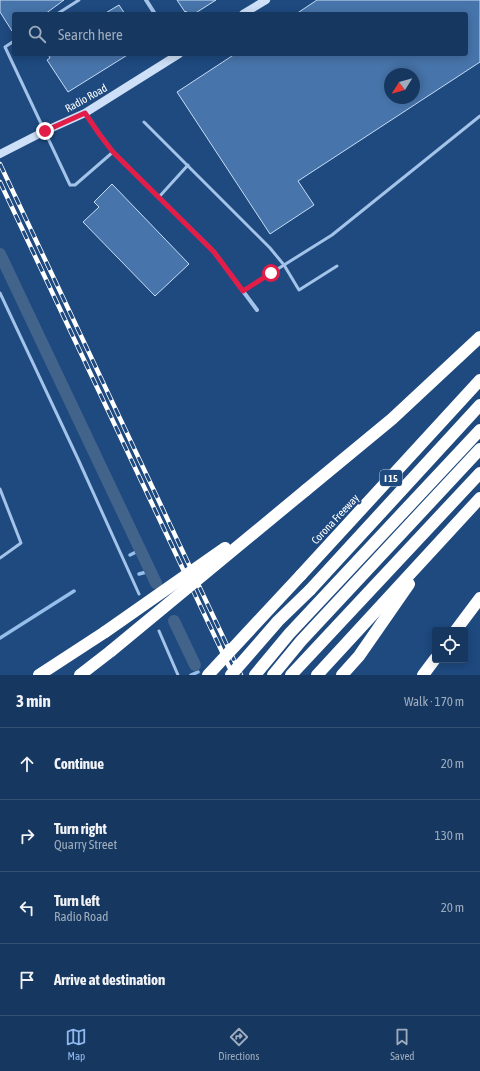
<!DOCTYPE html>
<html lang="en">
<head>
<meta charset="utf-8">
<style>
  :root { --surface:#163860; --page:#1f3f66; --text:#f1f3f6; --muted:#9eacbd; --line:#355275; --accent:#90b9f0 }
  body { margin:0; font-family:"Asap Condensed",sans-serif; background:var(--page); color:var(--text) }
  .controls { position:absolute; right:12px; bottom:12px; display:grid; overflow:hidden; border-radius:4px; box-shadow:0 2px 10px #0003 }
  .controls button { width:36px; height:36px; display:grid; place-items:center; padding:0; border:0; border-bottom:1px solid var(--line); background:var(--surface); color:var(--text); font:20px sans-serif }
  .compass { position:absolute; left:384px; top:68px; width:36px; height:36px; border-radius:50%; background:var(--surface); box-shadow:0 2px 10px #0003; rotate:233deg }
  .stop { position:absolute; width:12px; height:12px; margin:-9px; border:3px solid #e11d48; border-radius:50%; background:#fff }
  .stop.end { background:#e11d48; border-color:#fff; box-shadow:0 1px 4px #0008 }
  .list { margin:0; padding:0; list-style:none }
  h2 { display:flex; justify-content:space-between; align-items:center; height:52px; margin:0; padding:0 16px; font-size:17px }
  h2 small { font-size:13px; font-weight:400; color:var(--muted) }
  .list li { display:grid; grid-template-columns:26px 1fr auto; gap:12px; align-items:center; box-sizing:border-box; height:72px; padding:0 16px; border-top:1px solid var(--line) }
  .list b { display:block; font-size:15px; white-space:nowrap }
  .list p { margin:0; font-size:13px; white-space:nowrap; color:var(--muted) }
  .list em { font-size:13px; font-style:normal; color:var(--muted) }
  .icon { flex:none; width:22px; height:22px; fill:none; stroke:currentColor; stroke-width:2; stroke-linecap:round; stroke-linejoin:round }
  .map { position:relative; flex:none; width:480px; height:675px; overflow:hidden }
  .search { position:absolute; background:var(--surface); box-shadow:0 2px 10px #0003; left:12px; right:12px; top:12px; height:44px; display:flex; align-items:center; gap:10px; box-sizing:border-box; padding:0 14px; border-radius:4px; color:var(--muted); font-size:15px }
  .sheet { height:340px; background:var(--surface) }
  nav { display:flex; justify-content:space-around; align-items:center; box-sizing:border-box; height:56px; border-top:1px solid var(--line); background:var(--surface); font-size:11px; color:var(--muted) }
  nav a { display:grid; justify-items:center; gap:2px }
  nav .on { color:var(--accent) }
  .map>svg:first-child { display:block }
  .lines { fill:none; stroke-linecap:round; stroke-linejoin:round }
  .stream { stroke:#96beea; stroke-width:3.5 }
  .canal { stroke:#42638a; stroke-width:12 }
  .building { fill:#4774aa; stroke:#c7ddf6; fill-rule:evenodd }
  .lane { stroke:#a3c3e9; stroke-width:3 }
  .street { stroke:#a3c3e9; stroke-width:4 }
  .secondary { stroke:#cee0f7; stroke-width:8 }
  .highway { stroke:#fff; stroke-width:12 }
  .rail-casing { stroke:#fff; stroke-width:4.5 }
  .rail { stroke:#1e4a80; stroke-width:3; stroke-dasharray:9; stroke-linecap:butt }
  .highway-bridge { stroke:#fff; stroke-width:12 }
  .route { stroke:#e11d48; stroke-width:5 }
  .labels { text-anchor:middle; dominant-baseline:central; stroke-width:4; stroke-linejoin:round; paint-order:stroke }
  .shield { fill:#1e4a80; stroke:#bcc9d9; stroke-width:1 }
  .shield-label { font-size:10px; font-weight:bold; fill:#fff }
  .street-label { font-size:11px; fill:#fff; stroke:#1e4a80 }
</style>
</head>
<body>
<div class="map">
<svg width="480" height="675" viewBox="0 0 480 675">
  <rect width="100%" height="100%" fill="#1e4a80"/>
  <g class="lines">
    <g class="stream">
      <polyline points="130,555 140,550"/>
      <polyline points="139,574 150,571"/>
      <polyline points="0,638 74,591"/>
      <polyline points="191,675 198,672"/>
    </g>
    <g class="canal">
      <polyline points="0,254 156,583"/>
      <polyline points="174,621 195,665"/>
    </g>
  </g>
  <g class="building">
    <polygon points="0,0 64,0 45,14 14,14 14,30 12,31 0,12"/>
    <polygon points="177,0 216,0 194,14 193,13 188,14 186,11 185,12"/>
    <path d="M317,0H480V62L298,181L314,205L270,234L177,92L235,54H466V14H296ZM390,74H414V98H390Z"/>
    <polygon points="119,5 125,14 104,14"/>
    <polygon points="48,54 129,54 68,92 47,60 50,58"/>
    <polygon points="112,184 189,264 155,296 83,222 99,207 94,202"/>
  </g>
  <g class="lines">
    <g class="lane">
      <polyline points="57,14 79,0"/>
      <polyline points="14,41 5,47 70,185 75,185 113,152"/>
      <polyline points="144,122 270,248 284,265 243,291"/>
      <polyline points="159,197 188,165"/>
      <polyline points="337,266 299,290 284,265 332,235 480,116"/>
      <polyline points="0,293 78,459 139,594"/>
      <polyline points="0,489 21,543 0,558"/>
      <polyline points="159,631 178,675"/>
    </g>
    <g class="street">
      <polyline points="146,0 155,14"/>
      <polyline points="85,113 100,135 113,152 214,252 257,310"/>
    </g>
    <g class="secondary">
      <polyline points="243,14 266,0"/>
      <polyline points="0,154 45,131 85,113 179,54"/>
    </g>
    <g class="highway">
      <polyline points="306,490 392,419 480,337"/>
      <polyline points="301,575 480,380"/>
      <polyline points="310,590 480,405"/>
      <polyline points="456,630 480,598"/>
      <polyline points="39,675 105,632"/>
      <polyline points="80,675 111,651"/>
      <polyline points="255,675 289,634 480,430"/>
      <polyline points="273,675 301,641 480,449"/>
      <polyline points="291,675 480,473"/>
      <polyline points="317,675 480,498"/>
      <polyline points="342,675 359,656 409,584"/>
      <polyline points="423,675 435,659"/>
    </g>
    <defs>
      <g id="rail">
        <polyline points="0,164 241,675"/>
        <polyline points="0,182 233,675"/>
      </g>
    </defs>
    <use href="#rail" class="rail-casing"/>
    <use href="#rail" class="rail"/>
    <g class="highway-bridge">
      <polyline points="105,632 225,548"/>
      <polyline points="111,651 306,490"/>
      <polyline points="208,675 301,575"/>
      <polyline points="231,675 278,621 310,590"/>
    </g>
  </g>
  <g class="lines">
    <polyline class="route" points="45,131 85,113 100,135 113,152 214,252 243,291 271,273"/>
  </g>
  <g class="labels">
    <rect class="shield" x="380" y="470" width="22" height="16" rx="3"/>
    <g class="shield-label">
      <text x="391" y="478">I 15</text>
    </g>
    <g class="street-label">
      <text transform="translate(86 98) rotate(-29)">Radio Road</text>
      <text transform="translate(335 519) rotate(-47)">Corona Freeway</text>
    </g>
  </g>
</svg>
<div class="controls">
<button><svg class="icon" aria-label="locate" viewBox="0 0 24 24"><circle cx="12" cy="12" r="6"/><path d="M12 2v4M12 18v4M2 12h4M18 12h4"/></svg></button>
</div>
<svg class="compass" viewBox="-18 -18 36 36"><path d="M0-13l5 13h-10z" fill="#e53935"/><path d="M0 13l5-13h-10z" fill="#9eacbd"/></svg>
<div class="stop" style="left:271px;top:273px"></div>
<div class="stop end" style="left:45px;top:131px"></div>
<div class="search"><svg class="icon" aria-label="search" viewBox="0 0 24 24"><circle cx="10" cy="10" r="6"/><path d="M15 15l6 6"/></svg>Search here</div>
</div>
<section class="sheet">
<h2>3 min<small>Walk · 170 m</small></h2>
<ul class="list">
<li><svg class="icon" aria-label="ahead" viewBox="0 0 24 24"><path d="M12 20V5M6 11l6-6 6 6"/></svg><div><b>Continue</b></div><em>20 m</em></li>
<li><svg class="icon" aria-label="right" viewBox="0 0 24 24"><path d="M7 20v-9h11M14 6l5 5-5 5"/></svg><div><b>Turn right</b><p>Quarry Street</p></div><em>130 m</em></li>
<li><svg class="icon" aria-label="left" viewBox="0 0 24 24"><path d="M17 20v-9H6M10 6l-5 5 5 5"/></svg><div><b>Turn left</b><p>Radio Road</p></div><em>20 m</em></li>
<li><svg class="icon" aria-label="arrive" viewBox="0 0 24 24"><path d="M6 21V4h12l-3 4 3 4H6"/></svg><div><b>Arrive at destination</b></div></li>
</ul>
</section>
<nav>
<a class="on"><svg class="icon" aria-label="map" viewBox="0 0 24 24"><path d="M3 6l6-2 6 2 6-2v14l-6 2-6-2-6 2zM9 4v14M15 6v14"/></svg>Map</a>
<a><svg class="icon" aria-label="directions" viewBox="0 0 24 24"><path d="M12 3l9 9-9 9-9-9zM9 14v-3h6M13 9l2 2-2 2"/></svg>Directions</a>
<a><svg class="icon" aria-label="saved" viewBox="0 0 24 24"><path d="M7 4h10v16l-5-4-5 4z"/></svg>Saved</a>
</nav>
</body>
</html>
